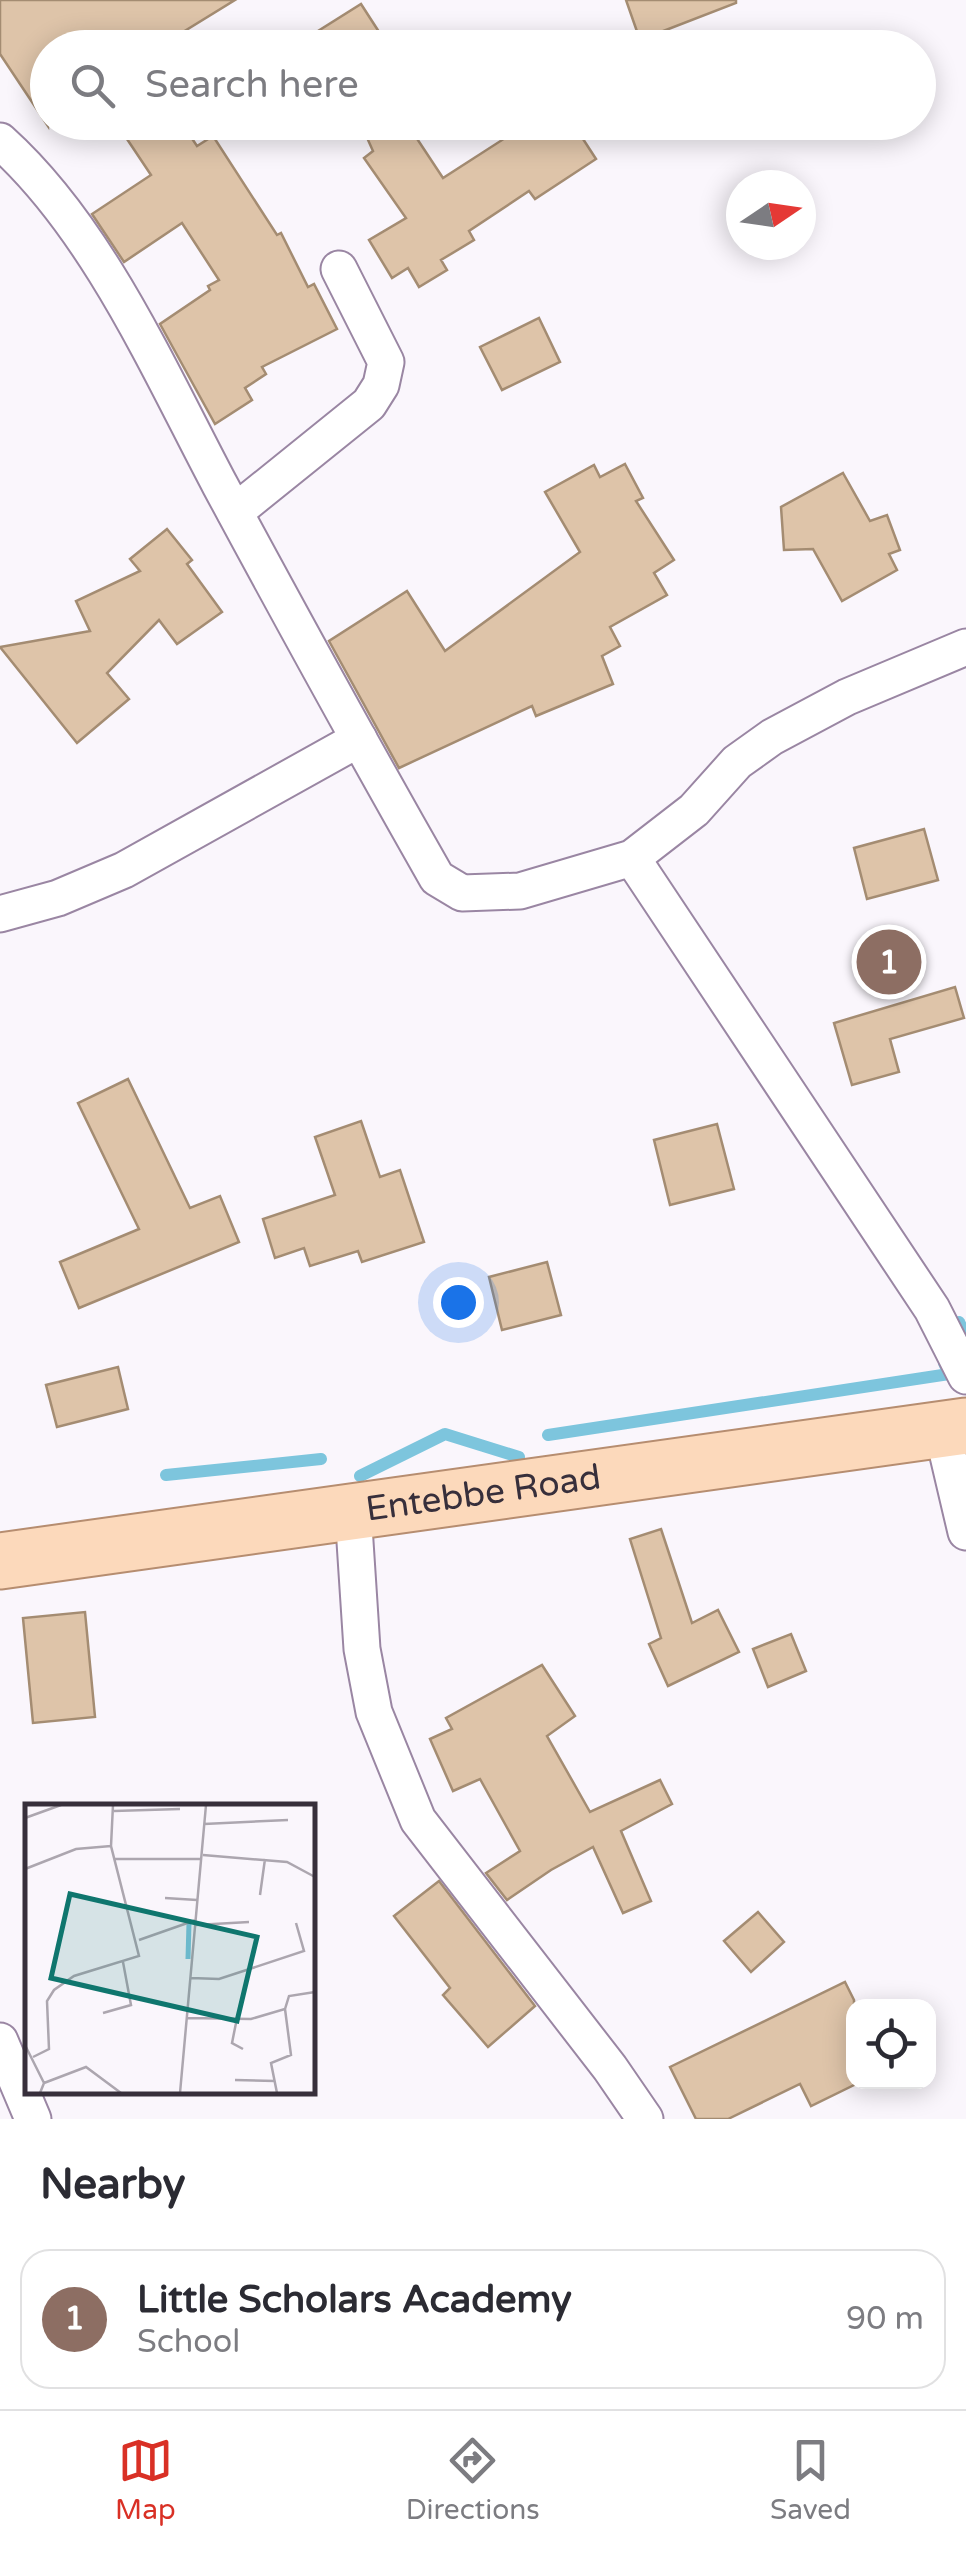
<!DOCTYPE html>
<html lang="en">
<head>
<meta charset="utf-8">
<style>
  :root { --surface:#fff; --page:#f7f7f7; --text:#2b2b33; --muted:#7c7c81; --line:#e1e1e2; --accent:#d93025 }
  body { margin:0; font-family:"Varela Round",sans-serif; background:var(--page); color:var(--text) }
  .controls { position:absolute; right:30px; bottom:30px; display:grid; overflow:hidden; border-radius:20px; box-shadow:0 5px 25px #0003 }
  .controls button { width:90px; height:90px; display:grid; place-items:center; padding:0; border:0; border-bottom:2px solid var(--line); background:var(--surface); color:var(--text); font:50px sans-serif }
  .compass { position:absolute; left:726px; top:170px; width:90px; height:90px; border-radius:50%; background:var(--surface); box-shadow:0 5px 25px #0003; rotate:77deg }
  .you { position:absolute; left:458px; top:1302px; width:35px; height:35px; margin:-25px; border:8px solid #fff; border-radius:50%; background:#1a73e8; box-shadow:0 0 0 15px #1a73e833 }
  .badge { display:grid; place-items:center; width:65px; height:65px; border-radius:50%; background:var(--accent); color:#fff; font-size:32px; font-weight:700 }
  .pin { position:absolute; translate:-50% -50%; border:5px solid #fff; box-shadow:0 2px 10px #0006 }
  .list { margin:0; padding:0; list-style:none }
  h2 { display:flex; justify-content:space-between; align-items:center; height:130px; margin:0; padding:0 40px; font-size:42px }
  h2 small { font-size:32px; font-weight:400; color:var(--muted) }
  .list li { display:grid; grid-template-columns:65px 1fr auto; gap:30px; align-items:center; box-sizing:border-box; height:140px; margin:0 20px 20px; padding:0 20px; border:2px solid var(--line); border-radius:30px }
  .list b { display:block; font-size:38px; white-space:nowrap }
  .list p { margin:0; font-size:32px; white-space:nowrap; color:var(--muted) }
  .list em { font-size:32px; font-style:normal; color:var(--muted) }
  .icon { flex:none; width:55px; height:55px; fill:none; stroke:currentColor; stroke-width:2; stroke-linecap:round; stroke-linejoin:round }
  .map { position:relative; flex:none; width:966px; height:2119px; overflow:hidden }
  .search { position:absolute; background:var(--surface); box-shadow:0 5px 25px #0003; left:30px; right:30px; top:30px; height:110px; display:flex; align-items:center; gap:25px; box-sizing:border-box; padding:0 35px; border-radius:55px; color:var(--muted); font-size:38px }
  .sheet { height:290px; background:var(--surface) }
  nav { display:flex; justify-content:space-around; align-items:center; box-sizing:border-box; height:140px; border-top:2px solid var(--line); background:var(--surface); font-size:28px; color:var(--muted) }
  nav a { display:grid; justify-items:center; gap:5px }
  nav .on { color:var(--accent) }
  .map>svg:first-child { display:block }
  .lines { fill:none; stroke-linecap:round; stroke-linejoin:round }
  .stream { stroke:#7dc5dd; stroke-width:12 }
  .building { fill:#dec4a9; stroke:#a48c72; stroke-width:2.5 }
  .minor-casing { stroke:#9a86a3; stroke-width:39 }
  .primary-casing { stroke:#b68d70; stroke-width:59 }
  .minor { stroke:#fff; stroke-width:35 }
  .primary { stroke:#fcd9bb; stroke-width:55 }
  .labels { text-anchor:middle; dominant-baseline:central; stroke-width:9; stroke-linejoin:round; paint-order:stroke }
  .street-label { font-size:35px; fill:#372f3b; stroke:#faf6fc }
  .inset-river { fill:none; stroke:#7dc5dd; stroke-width:5 }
  .inset-road { fill:none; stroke:#aca6af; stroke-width:2.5 }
  .view { fill:#0f766e; fill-opacity:0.15; stroke:#0f766e; stroke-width:5 }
  .inset-edge { fill:none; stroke:#372f3b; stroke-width:5 }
</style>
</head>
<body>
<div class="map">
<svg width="966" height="2119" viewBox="0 0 966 2119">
  <rect width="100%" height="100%" fill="#faf6fc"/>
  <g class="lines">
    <g class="stream">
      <polyline points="959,1322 966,1336"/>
      <polyline points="548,1435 949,1374 944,1363"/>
      <polyline points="166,1475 321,1459"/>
      <polyline points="360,1476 445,1434 519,1457"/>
    </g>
  </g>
  <g class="building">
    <polygon points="0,0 235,0 157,48 48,48 48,126 0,54"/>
    <polygon points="626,0 736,0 736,3 640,40"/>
    <polygon points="361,4 381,35 361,48 291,48"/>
    <polygon points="152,122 181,122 197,146 213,136 277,235 281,233 308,287 314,284 337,329 262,367 266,374 245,388 252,400 215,424 160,324 210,290 208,286 219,280 182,223 124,262 92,214 151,175 127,139"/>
    <polygon points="360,122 406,122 443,178 530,122 572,122 596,159 535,199 529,191 469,231 474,240 441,260 447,270 419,287 408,268 392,278 369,240 406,218 364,158 373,151"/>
    <polygon points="539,318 560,362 502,390 480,347"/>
    <polygon points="625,464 643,498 636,501 674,560 654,573 667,595 610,627 620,646 602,656 613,684 536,716 532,706 399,768 329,641 407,591 445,651 580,552 545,492 594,465 600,477"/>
    <polygon points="843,473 870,521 887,515 900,550 889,554 897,570 842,601 813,549 784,550 781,507"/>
    <polygon points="167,529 192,560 187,564 222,612 177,644 159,620 107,673 129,699 77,743 0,647 90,631 76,601 140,571 130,559"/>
    <polygon points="924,829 938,880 867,899 854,848"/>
    <polygon points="955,987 964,1018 890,1039 899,1072 852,1085 834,1023"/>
    <polygon points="128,1079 190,1208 220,1196 239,1242 79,1308 60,1262 139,1229 78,1103"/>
    <polygon points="361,1121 380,1177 400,1170 424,1242 362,1262 358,1251 310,1266 304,1248 275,1258 263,1219 335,1195 315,1137"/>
    <polygon points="717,1124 734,1189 670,1205 654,1140"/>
    <polygon points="547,1262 561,1315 502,1330 489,1277"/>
    <polygon points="118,1367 128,1409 57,1427 46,1385"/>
    <polygon points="661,1529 692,1623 718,1610 739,1652 668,1686 649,1644 661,1638 630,1539"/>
    <polygon points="85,1612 95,1717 33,1723 23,1618"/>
    <polygon points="791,1634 806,1671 768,1687 753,1649"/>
    <polygon points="542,1665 575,1716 547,1736 590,1812 660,1780 672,1804 621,1831 651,1901 623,1913 593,1847 551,1870 507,1900 486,1873 520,1851 480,1779 453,1791 430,1739 452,1729 446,1718"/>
    <polygon points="439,1881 535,2006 488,2047 443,1995 450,1988 394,1916"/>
    <polygon points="758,1912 784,1942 751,1972 724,1941"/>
    <polygon points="845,1982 854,2000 854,2085 811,2106 800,2084 728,2119 696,2119 670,2067"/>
  </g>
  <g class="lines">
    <defs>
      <g id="minor">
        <path d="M0,141C98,229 159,370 220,485C291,617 363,748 437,878L462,893L520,891L632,858L694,810L737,762L772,737L847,697L966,647"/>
        <polyline points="235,512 369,404 381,385 386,362 339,269"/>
        <polyline points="632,858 932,1309 966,1376"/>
        <polyline points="0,914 58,898 124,870 359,739"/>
        <polyline points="942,1430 966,1532"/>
        <polyline points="353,1511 362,1649 374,1712 418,1820 610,2068 645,2119"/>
        <polyline points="0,2041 33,2119"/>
      </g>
      <g id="primary">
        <path id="s1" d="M0,1561L966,1426"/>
      </g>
    </defs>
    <use href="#minor" class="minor-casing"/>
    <use href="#primary" class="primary-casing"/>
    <use href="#minor" class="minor"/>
    <use href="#primary" class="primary"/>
  </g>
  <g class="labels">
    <g class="street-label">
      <text stroke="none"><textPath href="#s1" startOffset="488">Entebbe Road</textPath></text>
    </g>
  </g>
  <g transform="translate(25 1804)">
    <rect width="290" height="290" fill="#faf6fc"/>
    <path class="inset-river" d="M163,155L164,119"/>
    <path class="inset-road" d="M89,7L155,5M0,14L36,1M179,20L263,16M178,51L262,58L290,73M90,55H177M0,65L51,45L86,42M235,91L240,55M140,94L172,96M171,121L224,118M114,136L171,116M166,174L194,175L279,147L271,119M78,209L106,201L98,158M162,214L226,215L260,205L264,192L290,188M212,214L207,239L218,245M0,241L19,279L15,289M8,253L24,245L22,197L29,186L49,172L114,152L86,42L88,1M210,276L250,277M19,279L61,263L96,289M155,289L181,1M252,289L246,259L266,251L260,205"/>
    <path class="view" d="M45,90L232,133L212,217L26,174Z"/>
    <rect width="290" height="290" class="inset-edge"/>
  </g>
</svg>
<div class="controls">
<button><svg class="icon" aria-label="locate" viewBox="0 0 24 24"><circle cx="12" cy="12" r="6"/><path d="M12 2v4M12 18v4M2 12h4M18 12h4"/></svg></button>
</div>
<svg class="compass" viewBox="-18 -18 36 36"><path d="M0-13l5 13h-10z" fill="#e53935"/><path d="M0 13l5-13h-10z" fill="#7c7c81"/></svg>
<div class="you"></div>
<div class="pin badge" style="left:889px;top:962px;background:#8d6e63">1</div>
<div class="search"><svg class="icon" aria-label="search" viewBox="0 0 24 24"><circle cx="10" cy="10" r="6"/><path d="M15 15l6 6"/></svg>Search here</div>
</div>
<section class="sheet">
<h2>Nearby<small></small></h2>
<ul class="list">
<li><span class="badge" style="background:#8d6e63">1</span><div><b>Little Scholars Academy</b><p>School</p></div><em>90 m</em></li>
</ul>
</section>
<nav>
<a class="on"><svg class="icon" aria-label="map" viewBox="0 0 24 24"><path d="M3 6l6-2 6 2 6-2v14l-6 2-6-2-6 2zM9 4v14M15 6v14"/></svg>Map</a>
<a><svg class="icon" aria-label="directions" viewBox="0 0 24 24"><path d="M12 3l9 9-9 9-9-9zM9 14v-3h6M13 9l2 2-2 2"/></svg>Directions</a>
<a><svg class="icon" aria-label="saved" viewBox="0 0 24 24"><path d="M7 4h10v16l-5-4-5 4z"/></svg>Saved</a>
</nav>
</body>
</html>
